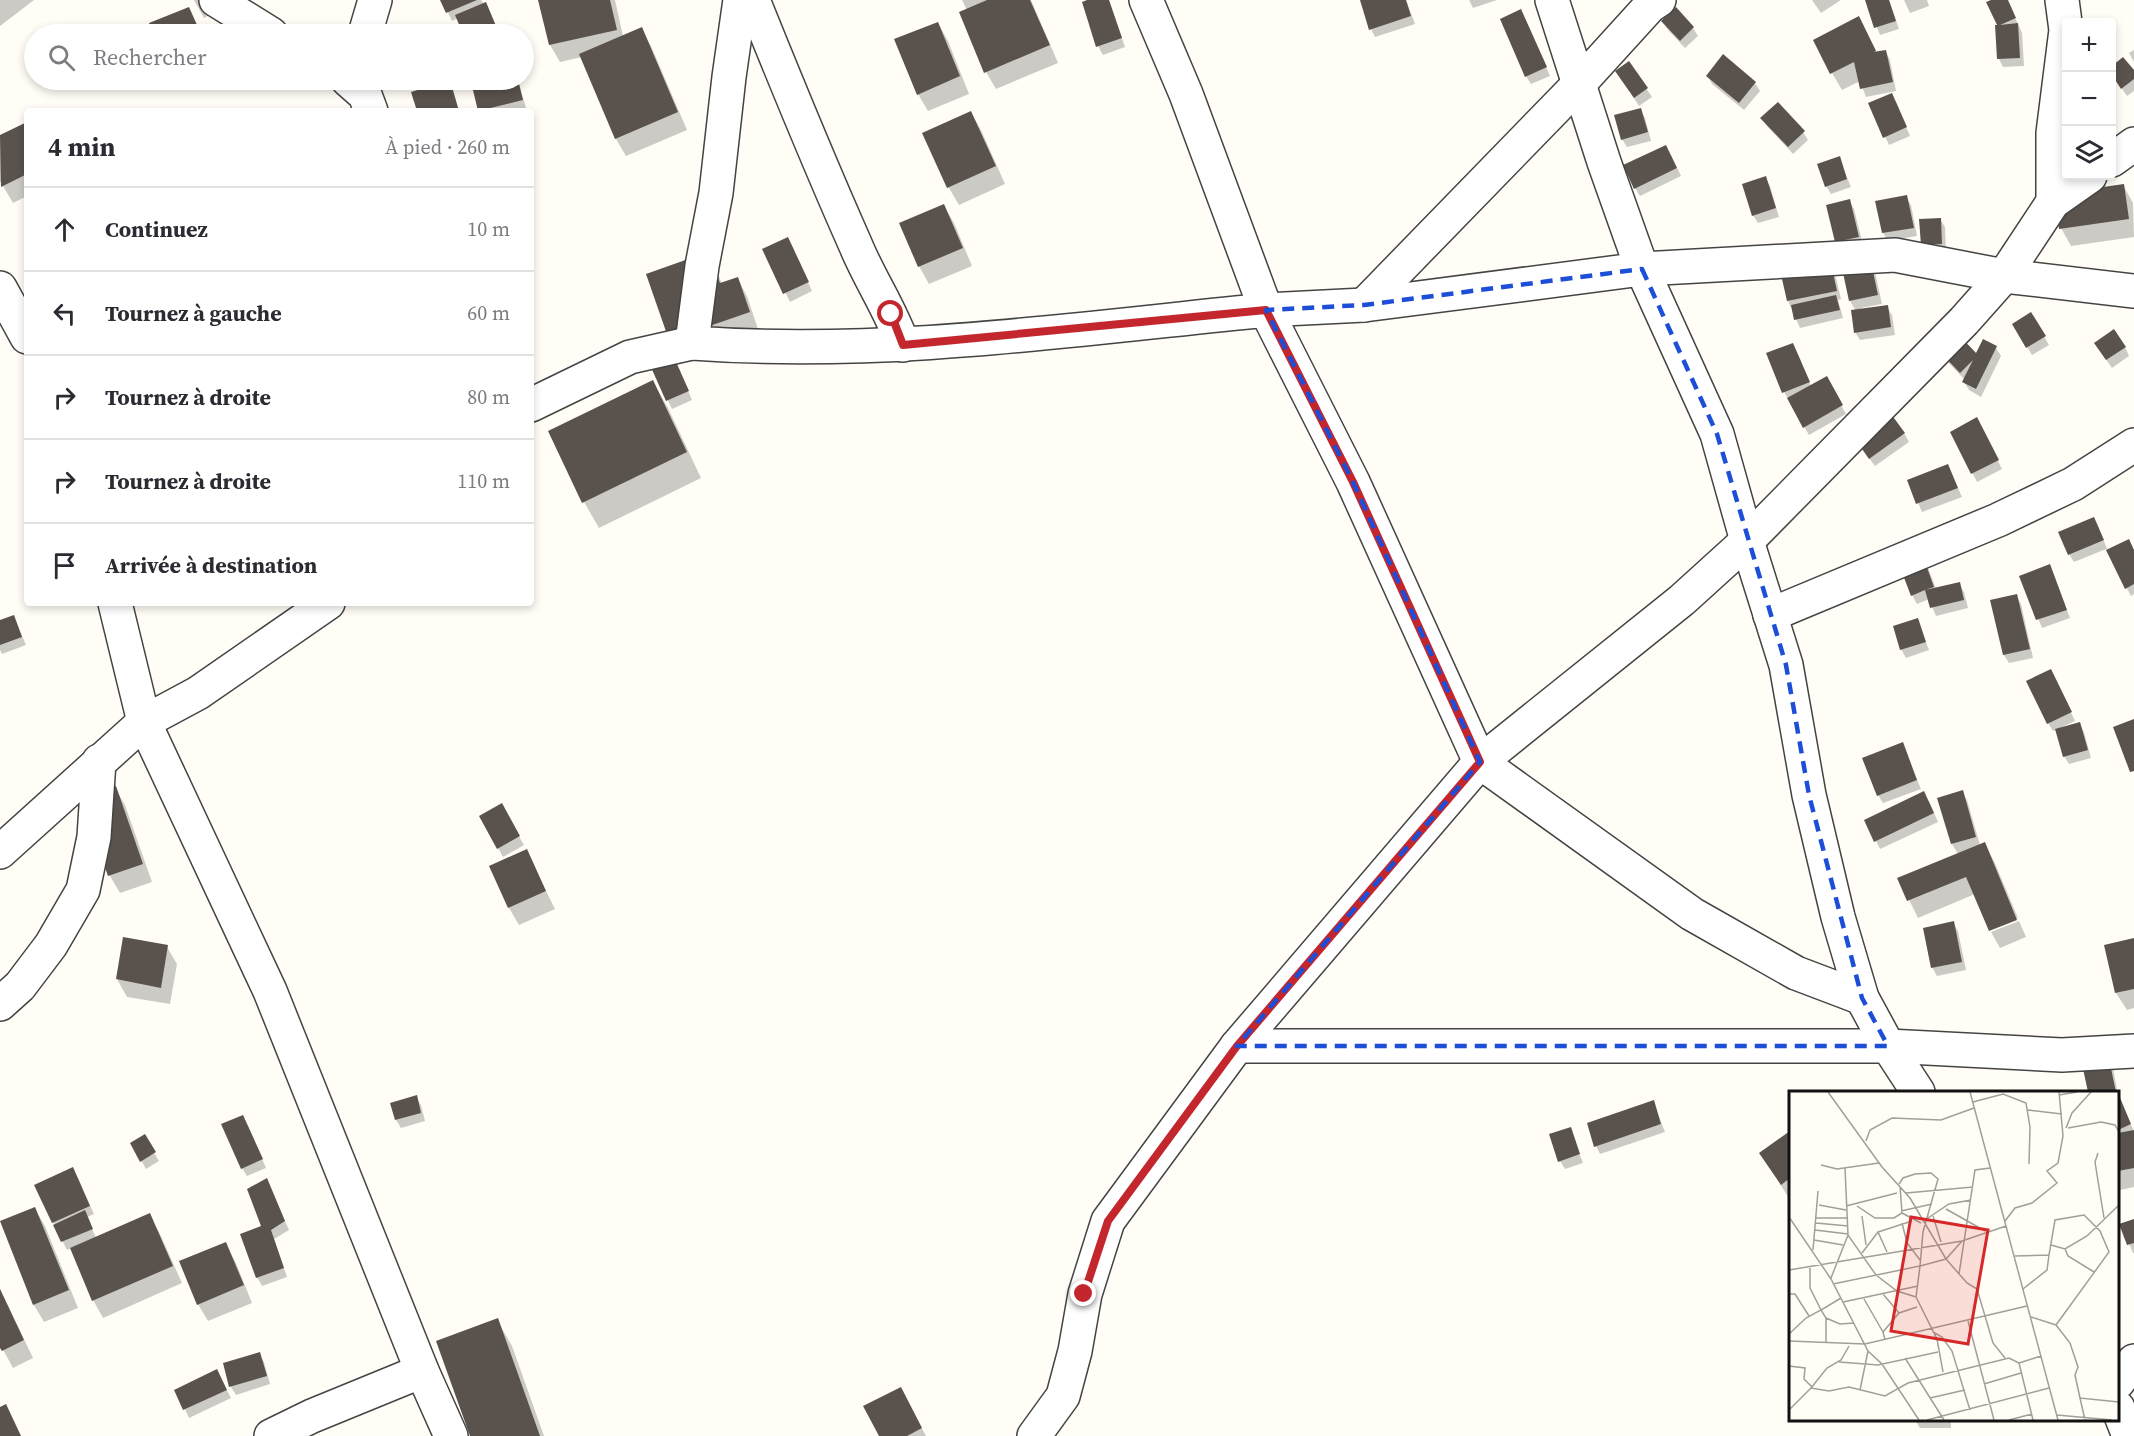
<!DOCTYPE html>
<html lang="fr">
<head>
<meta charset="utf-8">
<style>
  :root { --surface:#fff; --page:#f7f7f7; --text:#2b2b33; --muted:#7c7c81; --line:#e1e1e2 }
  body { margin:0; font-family:"Source Serif 4",serif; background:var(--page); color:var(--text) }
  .controls { position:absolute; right:18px; top:18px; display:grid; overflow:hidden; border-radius:6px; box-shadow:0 3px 9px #0003 }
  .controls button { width:54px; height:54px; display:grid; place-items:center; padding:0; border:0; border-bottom:2px solid var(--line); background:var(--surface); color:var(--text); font:30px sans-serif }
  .stop { position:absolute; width:18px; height:18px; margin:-14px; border:4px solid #c4262e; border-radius:50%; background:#fff }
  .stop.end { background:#c4262e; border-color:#fff; box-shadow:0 2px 6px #0008 }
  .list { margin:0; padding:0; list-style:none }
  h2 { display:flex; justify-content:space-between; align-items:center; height:78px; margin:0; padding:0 24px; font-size:26px }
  h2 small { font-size:20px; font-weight:400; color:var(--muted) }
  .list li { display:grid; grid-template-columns:39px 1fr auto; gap:18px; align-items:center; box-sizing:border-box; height:84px; padding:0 24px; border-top:2px solid var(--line) }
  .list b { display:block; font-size:22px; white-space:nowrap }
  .list em { font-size:20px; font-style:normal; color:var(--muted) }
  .icon { flex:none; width:33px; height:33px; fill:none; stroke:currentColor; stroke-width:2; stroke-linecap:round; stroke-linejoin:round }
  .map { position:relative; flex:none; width:2134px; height:1436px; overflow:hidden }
  .search { position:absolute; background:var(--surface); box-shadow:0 3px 9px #0003; left:24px; top:24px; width:510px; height:66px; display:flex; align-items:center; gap:15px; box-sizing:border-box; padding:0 21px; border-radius:33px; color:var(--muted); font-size:22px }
  .panel { position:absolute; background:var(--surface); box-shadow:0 3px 9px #0003; left:24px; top:108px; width:510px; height:498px; border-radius:6px }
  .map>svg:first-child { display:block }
  .shadow { fill:#0003 }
  .building { fill:#5a524d }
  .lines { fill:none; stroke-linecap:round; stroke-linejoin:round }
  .street-casing { stroke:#444; stroke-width:36 }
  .street { stroke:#fff; stroke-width:33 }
  .route { stroke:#c4262e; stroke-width:8 }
  .marked { fill:none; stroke:#1d4ed8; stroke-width:4.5; stroke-dasharray:12 8; stroke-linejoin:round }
  .inset-road { fill:none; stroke:#a09f9a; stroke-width:1.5 }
  .view { fill:#d62828; fill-opacity:0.15; stroke:#d62828; stroke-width:3 }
  .inset-edge { fill:none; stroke:#111; stroke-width:3 }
</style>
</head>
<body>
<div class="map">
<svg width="2134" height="1436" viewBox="0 0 2134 1436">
  <rect width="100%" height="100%" fill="#fffdf5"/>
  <g class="shadow">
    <polygon points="0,0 34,0 0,26"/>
    <polygon points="194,0 235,0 204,18"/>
    <polygon points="442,0 481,0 490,12 499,34 465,34 458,18 452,21"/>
    <polygon points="540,0 615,0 623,36 641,29 651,46 687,130 626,156 616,139 582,57 560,62 550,45"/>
    <polygon points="962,0 1031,0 1058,63 996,89 986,72 967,10"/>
    <polygon points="1091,0 1109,0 1125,47 1103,55 1098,46"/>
    <polygon points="1361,0 1406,0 1415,24 1375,37 1371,29"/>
    <polygon points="1469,0 1497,0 1473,8"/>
    <polygon points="1812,0 1841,0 1821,13"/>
    <polygon points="1866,0 1889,0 1899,29 1880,35"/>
    <polygon points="1904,0 1927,0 1929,6 1910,13"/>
    <polygon points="1994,0 2006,0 2019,26 2022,33 2024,66 2003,67 1999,59 1999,26"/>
    <polygon points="188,9 202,34 155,34 151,24"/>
    <polygon points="1676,10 1693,28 1698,36 1685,48 1668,30 1663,22"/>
    <polygon points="1859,18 1877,53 1886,52 1890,60 1896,91 1866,97 1860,81 1842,90 1832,73"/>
    <polygon points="1525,19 1550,76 1531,84 1526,76"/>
    <polygon points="938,23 948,41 969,94 928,111 918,94"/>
    <polygon points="2134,50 2134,62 2129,53"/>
    <polygon points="2123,59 2134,73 2134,91 2127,96 2112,74 2112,67"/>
    <polygon points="1629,63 1652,97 1639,106 1622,79"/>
    <polygon points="1708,76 1755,83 1760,91 1744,110 1712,84"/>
    <polygon points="175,80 190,80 178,85"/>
    <polygon points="503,80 518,80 526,108 515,111 480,111 474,87"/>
    <polygon points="1896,103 1910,136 1889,145 1870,104"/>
    <polygon points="1640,110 1645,118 1651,141 1627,147 1622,139"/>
    <polygon points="971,113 981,130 1005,184 959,205 949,188 924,134"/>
    <polygon points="1762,118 1803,132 1808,140 1793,154 1767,126"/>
    <polygon points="26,124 27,196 13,203 0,181 0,137"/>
    <polygon points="2112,128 2124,150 2112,157"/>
    <polygon points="1671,155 1681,176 1640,196 1635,188"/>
    <polygon points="1839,158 1851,187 1831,194 1826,186"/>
    <polygon points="1765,178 1770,186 1779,217 1758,223 1753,215"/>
    <polygon points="2123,185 2133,203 2134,237 2071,246 2061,228"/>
    <polygon points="1906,197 1911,205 1917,236 1888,241 1883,233"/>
    <polygon points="1849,201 1854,209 1863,245 1836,242"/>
    <polygon points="944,206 954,223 972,266 929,284 919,266"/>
    <polygon points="1940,219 1945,227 1946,252 1922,245"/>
    <polygon points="792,248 812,291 790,302 764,249"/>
    <polygon points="1872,258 1882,304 1861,308 1861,310 1887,307 1892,315 1895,335 1860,340 1855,332 1856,311 1850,301"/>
    <polygon points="1831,270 1836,278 1841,299 1838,300 1843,318 1800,328 1788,301"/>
    <polygon points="717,271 722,284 737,278 747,296 758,329 681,357"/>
    <polygon points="2031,314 2049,345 2032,355 2014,325"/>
    <polygon points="1793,344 1811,386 1826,378 1846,414 1809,435 1784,392"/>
    <polygon points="2125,347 2129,356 2112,368 2100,351"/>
    <polygon points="1996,348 2001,356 1981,397 1969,390 1964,382 1965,380 1945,359 1976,356"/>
    <polygon points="673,356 692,400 672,409 648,357"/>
    <polygon points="653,382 668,408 701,478 599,528 584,502"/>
    <polygon points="1981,427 2002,469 1977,482 1952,432"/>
    <polygon points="1904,433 1909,442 1875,466 1862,449"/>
    <polygon points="1948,466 1962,497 1922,512 1909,481"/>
    <polygon points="2098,527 2108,551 2134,551 2134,594 2131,596 2106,549 2074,562 2069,554"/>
    <polygon points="1923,555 1936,589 1959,584 1964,592 1968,608 1936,616 1929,599 1917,604 1912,595"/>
    <polygon points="2050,566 2070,618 2042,628 2021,576"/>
    <polygon points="2016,595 2021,604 2033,658 2009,663 2004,655 1992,601"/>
    <polygon points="14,617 26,645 2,654 0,650 0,622"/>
    <polygon points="1917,620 1929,650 1906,658 1901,649"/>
    <polygon points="2055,679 2075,721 2062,727 2063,728 2080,724 2084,732 2091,758 2069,764 2064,756 2057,729 2053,731 2048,723"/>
    <polygon points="1902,744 1921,789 1883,803 1878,795"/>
    <polygon points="115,788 125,805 152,882 120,893 110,876 83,799"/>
    <polygon points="1962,792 1967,800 1980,845 1984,844 1994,861 2018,918 1990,929 1975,894 1918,918 1899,879 1958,854 1952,844 1939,799"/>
    <polygon points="1929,801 1938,822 1880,849 1876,841"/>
    <polygon points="501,806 524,845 503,857 481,817"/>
    <polygon points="526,851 555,909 519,925 509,908"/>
    <polygon points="2019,921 2026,937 2000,948 1991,932"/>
    <polygon points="1953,923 1958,931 1966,970 1937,976 1932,967"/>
    <polygon points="2134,939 2134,1008 2127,1010 2116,993 2106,946"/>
    <polygon points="167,947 177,964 170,1004 127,997 117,979"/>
    <polygon points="2084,1065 2113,1068 2119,1100 2134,1131 2134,1187 2120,1190 2118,1186 2118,1092 2090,1092"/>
    <polygon points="416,1097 421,1105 425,1121 401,1128 396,1120"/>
    <polygon points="1653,1102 1665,1132 1600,1154 1596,1146"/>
    <polygon points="247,1125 266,1168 247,1176 242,1168"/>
    <polygon points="1570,1129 1583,1163 1565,1169 1560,1161"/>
    <polygon points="1790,1133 1790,1200 1761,1153"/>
    <polygon points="144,1136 159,1161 146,1169 132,1144"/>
    <polygon points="78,1178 94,1214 87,1217 96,1238 149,1215 159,1232 182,1283 103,1318 93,1300 71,1248 67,1250 53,1222"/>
    <polygon points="267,1180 289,1230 274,1239 287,1277 262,1286 257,1277"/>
    <polygon points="35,1209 45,1226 78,1308 44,1322 34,1305 1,1223"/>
    <polygon points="2134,1221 2134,1253 2133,1253 2121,1225"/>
    <polygon points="225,1244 235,1261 252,1303 208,1321 198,1304"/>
    <polygon points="0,1289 33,1358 13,1368 0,1344"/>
    <polygon points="497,1320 512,1346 544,1436 472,1436"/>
    <polygon points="259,1354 264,1362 270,1384 236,1395 231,1387 224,1364"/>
    <polygon points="221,1379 231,1398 189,1418 176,1390"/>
    <polygon points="910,1406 926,1436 880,1436"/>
    <polygon points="1915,1420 1951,1420 1951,1428 1920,1428"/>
  </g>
  <g class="building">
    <polygon points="440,0 477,0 446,13"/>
    <polygon points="538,0 610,0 617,30 549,45"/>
    <polygon points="987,0 1030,0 1050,45 984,73 959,12"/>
    <polygon points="1087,0 1109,0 1122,38 1096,47 1082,2"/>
    <polygon points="1360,0 1406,0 1411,16 1369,30"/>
    <polygon points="1865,0 1889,0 1896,21 1874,28"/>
    <polygon points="1991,0 2008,0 2016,18 2000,25 2018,23 2020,58 1997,59 1995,25 1997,25 1986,2"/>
    <polygon points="486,2 496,26 475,34 463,34 455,15"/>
    <polygon points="189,7 201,34 153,34 149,23"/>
    <polygon points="1676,7 1694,27 1680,41 1661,21"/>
    <polygon points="1521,9 1547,67 1525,77 1500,19"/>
    <polygon points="1859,16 1876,51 1873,52 1886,50 1893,82 1860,89 1854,62 1830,74 1813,40"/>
    <polygon points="938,22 960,76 917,95 894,39"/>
    <polygon points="642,27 678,112 615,139 579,54"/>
    <polygon points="1723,54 1756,82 1739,103 1706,76"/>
    <polygon points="2123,57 2134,70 2134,79 2121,89 2112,75 2112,66"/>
    <polygon points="1629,61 1648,88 1634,98 1615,71"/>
    <polygon points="450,80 459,111 417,111 411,92"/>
    <polygon points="497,80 518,80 523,100 478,111 472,86"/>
    <polygon points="1892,93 1907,127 1883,138 1868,103"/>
    <polygon points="1778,102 1805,131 1788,147 1760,118"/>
    <polygon points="1641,108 1648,132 1621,140 1614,115"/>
    <polygon points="971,111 996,166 947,188 922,133"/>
    <polygon points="27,122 27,174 1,187 0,135"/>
    <polygon points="1666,145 1677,168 1634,189 1623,165"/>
    <polygon points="1840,156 1847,179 1825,187 1817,164"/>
    <polygon points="1766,176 1776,208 1752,216 1742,184"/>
    <polygon points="2124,184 2129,219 2059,229 2054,194"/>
    <polygon points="1907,195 1914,228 1882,233 1875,201"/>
    <polygon points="1850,199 1859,237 1835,242 1826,205"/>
    <polygon points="944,204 963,248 918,267 899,223"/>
    <polygon points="1941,218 1942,244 1921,245 1919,219"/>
    <polygon points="788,237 809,282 783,294 762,249"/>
    <polygon points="1868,248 1878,295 1849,301 1839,254"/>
    <polygon points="708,252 720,283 738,277 750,312 669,340 646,274"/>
    <polygon points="1832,268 1837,291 1787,301 1782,279"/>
    <polygon points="1836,295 1840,310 1794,320 1791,305"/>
    <polygon points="1888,305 1891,327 1854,333 1851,310"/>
    <polygon points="2031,312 2046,336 2026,348 2012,324"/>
    <polygon points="2114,329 2126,347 2106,360 2094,343"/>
    <polygon points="1956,332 1976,353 1983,339 1997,346 1976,389 1962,382 1973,360 1960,373 1938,350"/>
    <polygon points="1793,343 1810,382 1782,393 1766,353"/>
    <polygon points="669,346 689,391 666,401 646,356"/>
    <polygon points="1827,376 1843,405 1803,428 1787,398"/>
    <polygon points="653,380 687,452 582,503 548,431"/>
    <polygon points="1891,414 1905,433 1869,459 1856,440"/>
    <polygon points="1977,417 1999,460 1971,474 1950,432"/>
    <polygon points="1948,464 1958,488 1916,504 1907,480"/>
    <polygon points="2094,517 2104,540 2068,555 2058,532"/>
    <polygon points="2129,539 2134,550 2134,584 2125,589 2106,550"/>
    <polygon points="1919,545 1934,587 1925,590 1960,582 1964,600 1930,608 1925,590 1911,596 1895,554"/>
    <polygon points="2050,564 2067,610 2036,620 2019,576"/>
    <polygon points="2017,594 2030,649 2003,655 1990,600"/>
    <polygon points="14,615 22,637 0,645 0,620"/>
    <polygon points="1918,618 1926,642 1900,650 1893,626"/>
    <polygon points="2051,669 2072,712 2047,724 2026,681"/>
    <polygon points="2134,719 2134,771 2130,772 2113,727"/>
    <polygon points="2080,722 2088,750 2063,757 2055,729"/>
    <polygon points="1903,742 1917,780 1877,796 1862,758"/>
    <polygon points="116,786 143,864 108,876 81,798"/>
    <polygon points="1963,790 1976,837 1951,844 1937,798"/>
    <polygon points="1924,791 1934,813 1874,842 1864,820"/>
    <polygon points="502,803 520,836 497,849 479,816"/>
    <polygon points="1985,842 2017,920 1989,931 1966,877 1907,901 1897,878"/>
    <polygon points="527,849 546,891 508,908 489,866"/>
    <polygon points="1954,921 1962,962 1931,968 1923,928"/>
    <polygon points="123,937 168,945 161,988 116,979"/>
    <polygon points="2134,938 2134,989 2115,993 2104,945"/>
    <polygon points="2109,1059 2116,1092 2088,1092 2082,1064"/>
    <polygon points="2118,1093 2131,1124 2118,1130"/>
    <polygon points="417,1095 421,1113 395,1120 390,1103"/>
    <polygon points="1654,1100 1661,1124 1594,1147 1587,1123"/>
    <polygon points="243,1115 263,1159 241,1169 221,1124"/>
    <polygon points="1571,1127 1580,1154 1558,1162 1549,1134"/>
    <polygon points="2134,1130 2134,1168 2118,1171 2118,1133"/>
    <polygon points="1790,1131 1790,1178 1781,1185 1759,1153"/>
    <polygon points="145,1134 156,1152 140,1162 130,1143"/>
    <polygon points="73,1167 90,1206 52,1223 34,1185"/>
    <polygon points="267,1178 285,1221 271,1230 284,1268 256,1278 240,1234 261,1226 247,1189"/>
    <polygon points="35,1207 69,1290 33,1305 0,1221"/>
    <polygon points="85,1210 93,1229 61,1242 53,1225"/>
    <polygon points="150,1213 173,1266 92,1301 70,1248"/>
    <polygon points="2134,1219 2134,1243 2127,1245 2119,1224"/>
    <polygon points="226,1242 244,1285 197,1305 179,1261"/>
    <polygon points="0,1289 24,1340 2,1351 0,1348"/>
    <polygon points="498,1318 540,1436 470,1436 436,1341"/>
    <polygon points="260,1352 267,1376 229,1387 223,1363"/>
    <polygon points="217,1369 227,1390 183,1410 174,1390"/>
    <polygon points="901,1387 922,1428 907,1436 879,1436 863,1406"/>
    <polygon points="6,1404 21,1436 0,1436 0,1407"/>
  </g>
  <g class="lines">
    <defs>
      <g id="street">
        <polyline points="216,0 271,34"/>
        <path d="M740,0L729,77L716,193L702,266L692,343C884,357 1076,329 1266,310L1353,482L1480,762L1692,914L1796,973L1862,998"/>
        <path d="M753,0C786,82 820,165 856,246C870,280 891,310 903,345"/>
        <polyline points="1146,0 1186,94 1266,310 1364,305 1642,269 1895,255 2004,276 2134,291"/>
        <polyline points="1552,0 1604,162 1642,269 1717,434 1747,541 1786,665 1809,795 1838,917 1862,998 1888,1046 1918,1092"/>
        <polyline points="365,34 375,0"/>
        <polyline points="348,80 365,95 371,111"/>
        <polyline points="2112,160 2134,144"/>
        <polyline points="2053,202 2053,133 2066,30 2062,0"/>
        <polyline points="0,288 27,337"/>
        <polyline points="1364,305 1579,84 1650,6 1659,0"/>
        <polyline points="531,405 630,357 692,343"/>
        <polyline points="115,603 144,722 270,991 422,1371 451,1436"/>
        <polyline points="1770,615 1998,520 2073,484 2134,445"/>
        <polyline points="0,852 144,722 198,693 328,603"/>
        <polyline points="0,1004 20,986 51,945 83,890 94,837 99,761"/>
        <polyline points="1237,1046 1888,1046 2062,1055 2134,1051"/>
        <polyline points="2118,1382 2134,1361"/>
        <polyline points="2118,1408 2129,1436"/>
        <polyline points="271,1436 312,1416 422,1371"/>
        <polyline points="1034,1436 1063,1396 1075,1351 1085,1294 1108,1221 1237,1046 1480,762 1682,600 1747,541 1964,321 2004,276 2053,202 2090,176"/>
      </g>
    </defs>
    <use href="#street" class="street-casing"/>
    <use href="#street" class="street"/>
  </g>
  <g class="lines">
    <polyline class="route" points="891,314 903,345 1266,310 1353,482 1480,762 1237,1046 1108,1221 1084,1294"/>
  </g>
  <path class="marked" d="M1642,269L1717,434L1786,665L1809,795L1862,998L1888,1046H1237L1480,762L1353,482L1266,310L1364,305Z"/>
  <g transform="translate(1789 1091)">
    <rect width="330" height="330" fill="#fffdf5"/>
    <path class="inset-road" d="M39,1L93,76L121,107L157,168L178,192L188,198L204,252L216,267M181,1L269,329M270,4L288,1M184,11L214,3L237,12L241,36L240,73M239,19L273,23M277,37L283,22L302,1M279,37L312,31L326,34L330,41M77,50L81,39L103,27L152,29L185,17M309,62L306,71L315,127M32,74L48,78L90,72M56,77L59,144M117,102L184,96M30,114L57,119M57,115L108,102M68,115L86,127H105L113,122L111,95M157,118L196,140M112,120L143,113M113,122L132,132M73,125L77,154M144,125L152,151M0,126L42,188L79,260L93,273L130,329M27,127H58M139,127L160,113L182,109M216,130L226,117L243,112L268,92L258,80L269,72L274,45L270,1M27,132L59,135M113,132L118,152L131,169M26,139L59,143M89,141L123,130M25,149L54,154M262,154L276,158L298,145L330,114M276,158L279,165L305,181M24,159L29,100M73,162L89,141L98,161M226,165L260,164L266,129L295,124L311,140L320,161L267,234M0,179L173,150L217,135M170,183L186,79L201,77M42,187L59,144L87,184L108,200L127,206L131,175L157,168L173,150M44,193L131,175L134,141L149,88L142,82L126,83L114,87L110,93M234,198L258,179L260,164M0,203H6L20,225M94,203L110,222M127,206L148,248L154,281M75,208L94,241M54,211L129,195M242,226L267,234L281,252L289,276L286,284L291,307M37,227L51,233L65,232M179,230L205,329M144,241L153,246L163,260L181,319M0,243L17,227L32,219L21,197V175M96,249L94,241L110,222L128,216M0,250L76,253L238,215M37,252V227L32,219L52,207M116,267L155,329M50,271L89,274L149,261M230,272L252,265M0,275L16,277L15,288L23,296M195,293L232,282M22,297L38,277L52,269L60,255M71,299L79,260M141,307L176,299M0,319L22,297L40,300L60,296L96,305L119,292L220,267L230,272L244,329M268,324L323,329M138,329L260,297M220,329L243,323M296,329L291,307L330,311"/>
    <path class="view" d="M122,126L199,139L179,253L102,240Z"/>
    <rect width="330" height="330" class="inset-edge"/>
  </g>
</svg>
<div class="controls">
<button>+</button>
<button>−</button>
<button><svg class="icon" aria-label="layers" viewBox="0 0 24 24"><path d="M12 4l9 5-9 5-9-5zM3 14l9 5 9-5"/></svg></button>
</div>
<div class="stop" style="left:891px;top:314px"></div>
<div class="stop end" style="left:1084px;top:1294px"></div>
<div class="search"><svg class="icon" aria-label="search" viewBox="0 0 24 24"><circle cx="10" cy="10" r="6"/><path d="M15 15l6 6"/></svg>Rechercher</div>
<section class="panel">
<h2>4 min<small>À pied · 260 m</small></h2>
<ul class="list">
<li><svg class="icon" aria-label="ahead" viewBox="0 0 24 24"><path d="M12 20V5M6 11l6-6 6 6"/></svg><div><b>Continuez</b></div><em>10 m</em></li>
<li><svg class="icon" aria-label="left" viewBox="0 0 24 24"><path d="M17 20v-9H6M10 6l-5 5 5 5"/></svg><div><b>Tournez à gauche</b></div><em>60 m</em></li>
<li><svg class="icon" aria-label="right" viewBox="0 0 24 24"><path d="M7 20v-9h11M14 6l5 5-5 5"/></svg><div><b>Tournez à droite</b></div><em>80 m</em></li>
<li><svg class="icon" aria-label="right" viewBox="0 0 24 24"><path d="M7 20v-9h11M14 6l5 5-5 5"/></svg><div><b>Tournez à droite</b></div><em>110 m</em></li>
<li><svg class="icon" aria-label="arrive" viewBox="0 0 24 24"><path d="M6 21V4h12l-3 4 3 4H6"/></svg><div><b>Arrivée à destination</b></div></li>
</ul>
</section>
</div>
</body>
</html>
